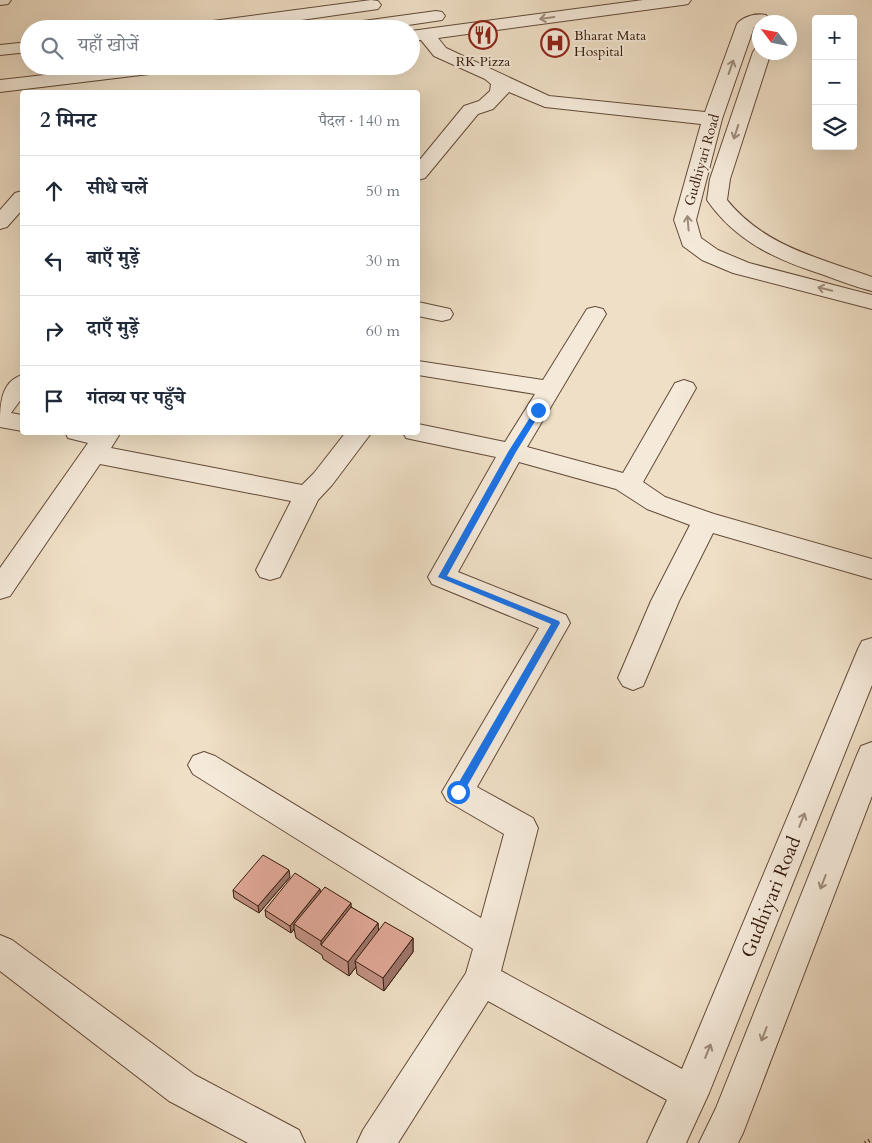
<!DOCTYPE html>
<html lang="hi">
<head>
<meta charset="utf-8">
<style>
  :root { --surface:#fff; --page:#f6f6f7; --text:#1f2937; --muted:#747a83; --line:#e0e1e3 }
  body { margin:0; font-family:Cardo,"Noto Serif Devanagari",serif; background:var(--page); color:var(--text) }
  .controls { position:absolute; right:15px; top:15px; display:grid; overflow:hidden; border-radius:5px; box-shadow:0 5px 20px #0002 }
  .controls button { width:45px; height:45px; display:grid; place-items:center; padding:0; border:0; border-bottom:1px solid var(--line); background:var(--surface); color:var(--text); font:25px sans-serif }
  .compass { position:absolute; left:752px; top:15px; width:45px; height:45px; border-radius:50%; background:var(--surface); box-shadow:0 5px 20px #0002; rotate:302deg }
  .stop { position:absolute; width:15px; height:15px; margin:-11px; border:4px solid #1a73e8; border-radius:50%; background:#fff }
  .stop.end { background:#1a73e8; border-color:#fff; box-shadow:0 1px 5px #0008 }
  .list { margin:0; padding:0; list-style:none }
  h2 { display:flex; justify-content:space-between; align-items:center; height:65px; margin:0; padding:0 20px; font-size:21px }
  h2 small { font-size:16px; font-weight:400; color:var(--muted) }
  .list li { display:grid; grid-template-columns:32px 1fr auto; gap:15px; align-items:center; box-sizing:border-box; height:70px; padding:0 20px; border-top:1px solid var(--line) }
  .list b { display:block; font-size:19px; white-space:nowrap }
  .list em { font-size:16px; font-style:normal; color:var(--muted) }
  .icon { flex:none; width:28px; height:28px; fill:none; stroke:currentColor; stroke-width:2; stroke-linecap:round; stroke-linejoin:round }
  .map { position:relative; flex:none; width:872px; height:1143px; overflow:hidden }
  .search { position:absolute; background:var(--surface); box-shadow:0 5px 20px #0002; left:20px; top:20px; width:400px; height:55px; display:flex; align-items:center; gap:12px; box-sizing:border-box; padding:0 18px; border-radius:28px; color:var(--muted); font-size:19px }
  .panel { position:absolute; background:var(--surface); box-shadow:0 5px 20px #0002; left:20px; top:90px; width:400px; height:345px; border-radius:5px }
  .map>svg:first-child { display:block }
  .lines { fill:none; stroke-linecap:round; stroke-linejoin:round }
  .minor-casing { stroke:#634a38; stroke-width:2 }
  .path { stroke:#341909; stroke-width:4; stroke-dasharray:1 3; stroke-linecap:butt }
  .minor { fill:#f5eada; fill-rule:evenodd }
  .wall { fill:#c29184; stroke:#341909 }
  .shaded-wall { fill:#9e766c; stroke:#341909 }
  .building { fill:#e2a99a; stroke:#341909 }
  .oneway { stroke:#9e8c7c }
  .route { fill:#1a73e8 }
  .labels { text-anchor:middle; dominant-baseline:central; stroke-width:4; stroke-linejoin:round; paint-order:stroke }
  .far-poi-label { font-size:14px; fill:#341909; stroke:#f5eada; text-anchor:start }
  .far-street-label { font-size:14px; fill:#341909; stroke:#f5eada }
  .near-street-label { font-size:19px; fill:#341909; stroke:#f5eada }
</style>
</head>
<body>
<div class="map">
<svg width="872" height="1143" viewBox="0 0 872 1143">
  <rect width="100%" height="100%" fill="#efdfc6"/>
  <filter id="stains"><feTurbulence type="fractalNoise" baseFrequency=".004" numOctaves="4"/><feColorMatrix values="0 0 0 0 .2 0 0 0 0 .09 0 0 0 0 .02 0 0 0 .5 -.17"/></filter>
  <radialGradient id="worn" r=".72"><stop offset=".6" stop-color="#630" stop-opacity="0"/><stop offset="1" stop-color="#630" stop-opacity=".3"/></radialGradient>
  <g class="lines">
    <defs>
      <g id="minor">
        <polygon points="0,0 11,0 8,4 0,5"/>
        <polygon points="371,0 378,1 381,5 378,9 238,29 181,29 184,25 190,24"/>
        <path d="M643,0H691L688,4L682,5L438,38L446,48L549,96L705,112L737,24C743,16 757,13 766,15L769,19L766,22H760V25L754,27L722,119L696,220L701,238L718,250L749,263L872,295V309L733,273L702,260L683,246L674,220L701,124L545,107L509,92L493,109L478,114L425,178L418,180V162L464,106L479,101L490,91L491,84L485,79L434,56L421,40L411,41V31Z"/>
        <polygon points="436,11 442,12 445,16 442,20 381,29 332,29 335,25 341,24"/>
        <polygon points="29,42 29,52 0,55 0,45"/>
        <path d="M760,47V52H771L730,179L727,200C764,246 819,258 872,277V291C856,287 840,281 824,275C777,260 736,242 707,200L710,179L753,52L756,48Z"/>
        <polygon points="124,66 183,66 180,70 174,71 0,92 0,80"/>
        <polygon points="22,191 22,210 7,227 0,229 0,210 15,193"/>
        <polygon points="418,302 450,309 453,314 450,319 442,321 418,316"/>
        <polygon points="595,307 603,309 606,314 527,447 623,473 675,383 684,380 693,383 696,388 643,482 665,497 714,514 872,559 872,579 713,533 679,601 643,686 633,690 623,686 618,678 651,601 690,525 647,509 616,489 519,462 458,572 566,615 570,623 477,787 533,818 538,828 501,971 682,1069 858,649 862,641 872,638 872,685 709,1093 686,1143 647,1143 667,1100 488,1001 398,1143 357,1143 363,1130 466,973 473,949 193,774 188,765 193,756 204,752 215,756 481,918 504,834 447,801 442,792 539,628 432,584 428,577 496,457 415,440 406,438 403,432 418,432 418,424 505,442 535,394 418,375 418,361 543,380 587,309"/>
        <path d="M22,375V398L11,413L22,415V431L0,427C0,406 0,382 22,375Z"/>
        <polygon points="65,432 121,432 111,448 302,485 314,473 346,432 372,432 332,485 318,500 280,577 270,580 260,577 256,570 291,501 100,464 10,596 0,599 0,568 88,443 68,438"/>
        <polygon points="872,742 872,796 743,1133 738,1143 699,1143 716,1108 857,755 861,746"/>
        <polygon points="0,935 12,940 195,1075 299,1130 305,1143 248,1143 169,1101 0,971"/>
      </g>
    </defs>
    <use href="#minor" class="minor-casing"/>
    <polyline class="path" points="865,1143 872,1139"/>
    <use href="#minor" class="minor"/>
  </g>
  <g class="wall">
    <polygon points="290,877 259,913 234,898 233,890"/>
    <polygon points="321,892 351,907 378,923 378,931 413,938 413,952 384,991 357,974 356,967 349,976 323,959 322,955 296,938 294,929 291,933 266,917 265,910"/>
  </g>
  <g class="shaded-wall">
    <polygon points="289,870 290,877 259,913 258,906"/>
    <polygon points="320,889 321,896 294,924 294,929 291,933 290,926"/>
    <polygon points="351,903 352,917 321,945 321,941"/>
    <polygon points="378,923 379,937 355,961 356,967 349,976 348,962"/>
    <polygon points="413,938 413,952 384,991 383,978"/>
  </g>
  <g class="building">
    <polygon points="263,855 289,870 258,906 233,890"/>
    <polygon points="295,873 320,889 290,926 265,910"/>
    <polygon points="325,887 351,903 321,941 294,924"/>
    <polygon points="351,907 378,923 348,962 321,945"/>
    <polygon points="385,922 413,938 383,978 355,961"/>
  </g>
  <defs><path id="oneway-shaft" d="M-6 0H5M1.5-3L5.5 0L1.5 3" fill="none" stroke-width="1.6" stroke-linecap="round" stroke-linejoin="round" transform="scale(1.25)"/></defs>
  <g class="oneway">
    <use href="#oneway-shaft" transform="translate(547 18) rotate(172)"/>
    <use href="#oneway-shaft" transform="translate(731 67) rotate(-71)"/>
    <use href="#oneway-shaft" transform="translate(736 132) rotate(108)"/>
    <use href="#oneway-shaft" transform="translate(688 223) rotate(-95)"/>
    <use href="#oneway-shaft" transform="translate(825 289) rotate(-166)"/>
    <use href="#oneway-shaft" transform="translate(802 820) rotate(-68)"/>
    <use href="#oneway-shaft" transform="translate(823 882) rotate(111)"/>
    <use href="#oneway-shaft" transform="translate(764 1034) rotate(111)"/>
    <use href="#oneway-shaft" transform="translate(708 1051) rotate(-68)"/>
  </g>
  <polygon class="route" points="536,408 542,410 516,452 447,576 559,621 560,623 462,795 455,795 455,789 551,624 438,577 508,452"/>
  <defs>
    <symbol id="restaurant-ring" viewBox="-11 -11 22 22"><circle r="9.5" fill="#f5eada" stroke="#8f2418" stroke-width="1.5"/><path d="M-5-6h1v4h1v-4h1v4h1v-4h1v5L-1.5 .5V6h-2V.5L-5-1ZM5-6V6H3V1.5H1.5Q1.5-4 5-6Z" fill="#8f2418"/></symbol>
    <symbol id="hospital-ring" viewBox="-11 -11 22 22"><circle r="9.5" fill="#f5eada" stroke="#8f2418" stroke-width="1.5"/><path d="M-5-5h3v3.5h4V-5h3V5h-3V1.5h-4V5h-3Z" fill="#8f2418"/></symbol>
  </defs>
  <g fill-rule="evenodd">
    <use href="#restaurant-ring" x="467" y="19" width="32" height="32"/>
    <use href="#hospital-ring" x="539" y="27" width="32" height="32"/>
  </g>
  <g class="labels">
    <g class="far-poi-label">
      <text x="574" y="35">Bharat Mata<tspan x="574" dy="16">Hospital</tspan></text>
      <text x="483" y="61" text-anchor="middle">RK Pizza</text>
    </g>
    <g class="far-street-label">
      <text transform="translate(702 160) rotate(-74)">Gudhiyari Road</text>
    </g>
    <g class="near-street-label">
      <text transform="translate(771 897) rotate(-68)">Gudhiyari Road</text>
    </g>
  </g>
  <rect width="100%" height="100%" filter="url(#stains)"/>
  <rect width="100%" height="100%" fill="url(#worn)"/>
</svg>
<div class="controls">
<button>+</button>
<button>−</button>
<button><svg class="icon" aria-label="layers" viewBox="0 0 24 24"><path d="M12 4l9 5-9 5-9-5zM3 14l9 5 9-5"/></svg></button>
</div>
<svg class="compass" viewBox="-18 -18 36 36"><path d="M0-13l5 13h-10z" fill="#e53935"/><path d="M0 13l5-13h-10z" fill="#747a83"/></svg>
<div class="stop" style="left:458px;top:792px"></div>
<div class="stop end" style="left:538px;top:410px"></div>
<div class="search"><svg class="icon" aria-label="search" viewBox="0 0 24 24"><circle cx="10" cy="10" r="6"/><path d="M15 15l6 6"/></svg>यहाँ खोजें</div>
<section class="panel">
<h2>2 मिनट<small>पैदल · 140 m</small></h2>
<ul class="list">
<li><svg class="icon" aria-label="ahead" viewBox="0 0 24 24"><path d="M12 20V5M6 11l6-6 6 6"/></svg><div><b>सीधे चलें</b></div><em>50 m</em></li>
<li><svg class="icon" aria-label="left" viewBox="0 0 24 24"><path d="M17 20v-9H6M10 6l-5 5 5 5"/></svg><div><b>बाएँ मुड़ें</b></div><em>30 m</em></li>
<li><svg class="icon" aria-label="right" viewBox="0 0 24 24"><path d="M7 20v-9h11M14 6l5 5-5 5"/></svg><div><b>दाएँ मुड़ें</b></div><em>60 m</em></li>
<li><svg class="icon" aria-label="arrive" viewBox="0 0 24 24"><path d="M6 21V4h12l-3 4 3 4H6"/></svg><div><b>गंतव्य पर पहुँचे</b></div></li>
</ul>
</section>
</div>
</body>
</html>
